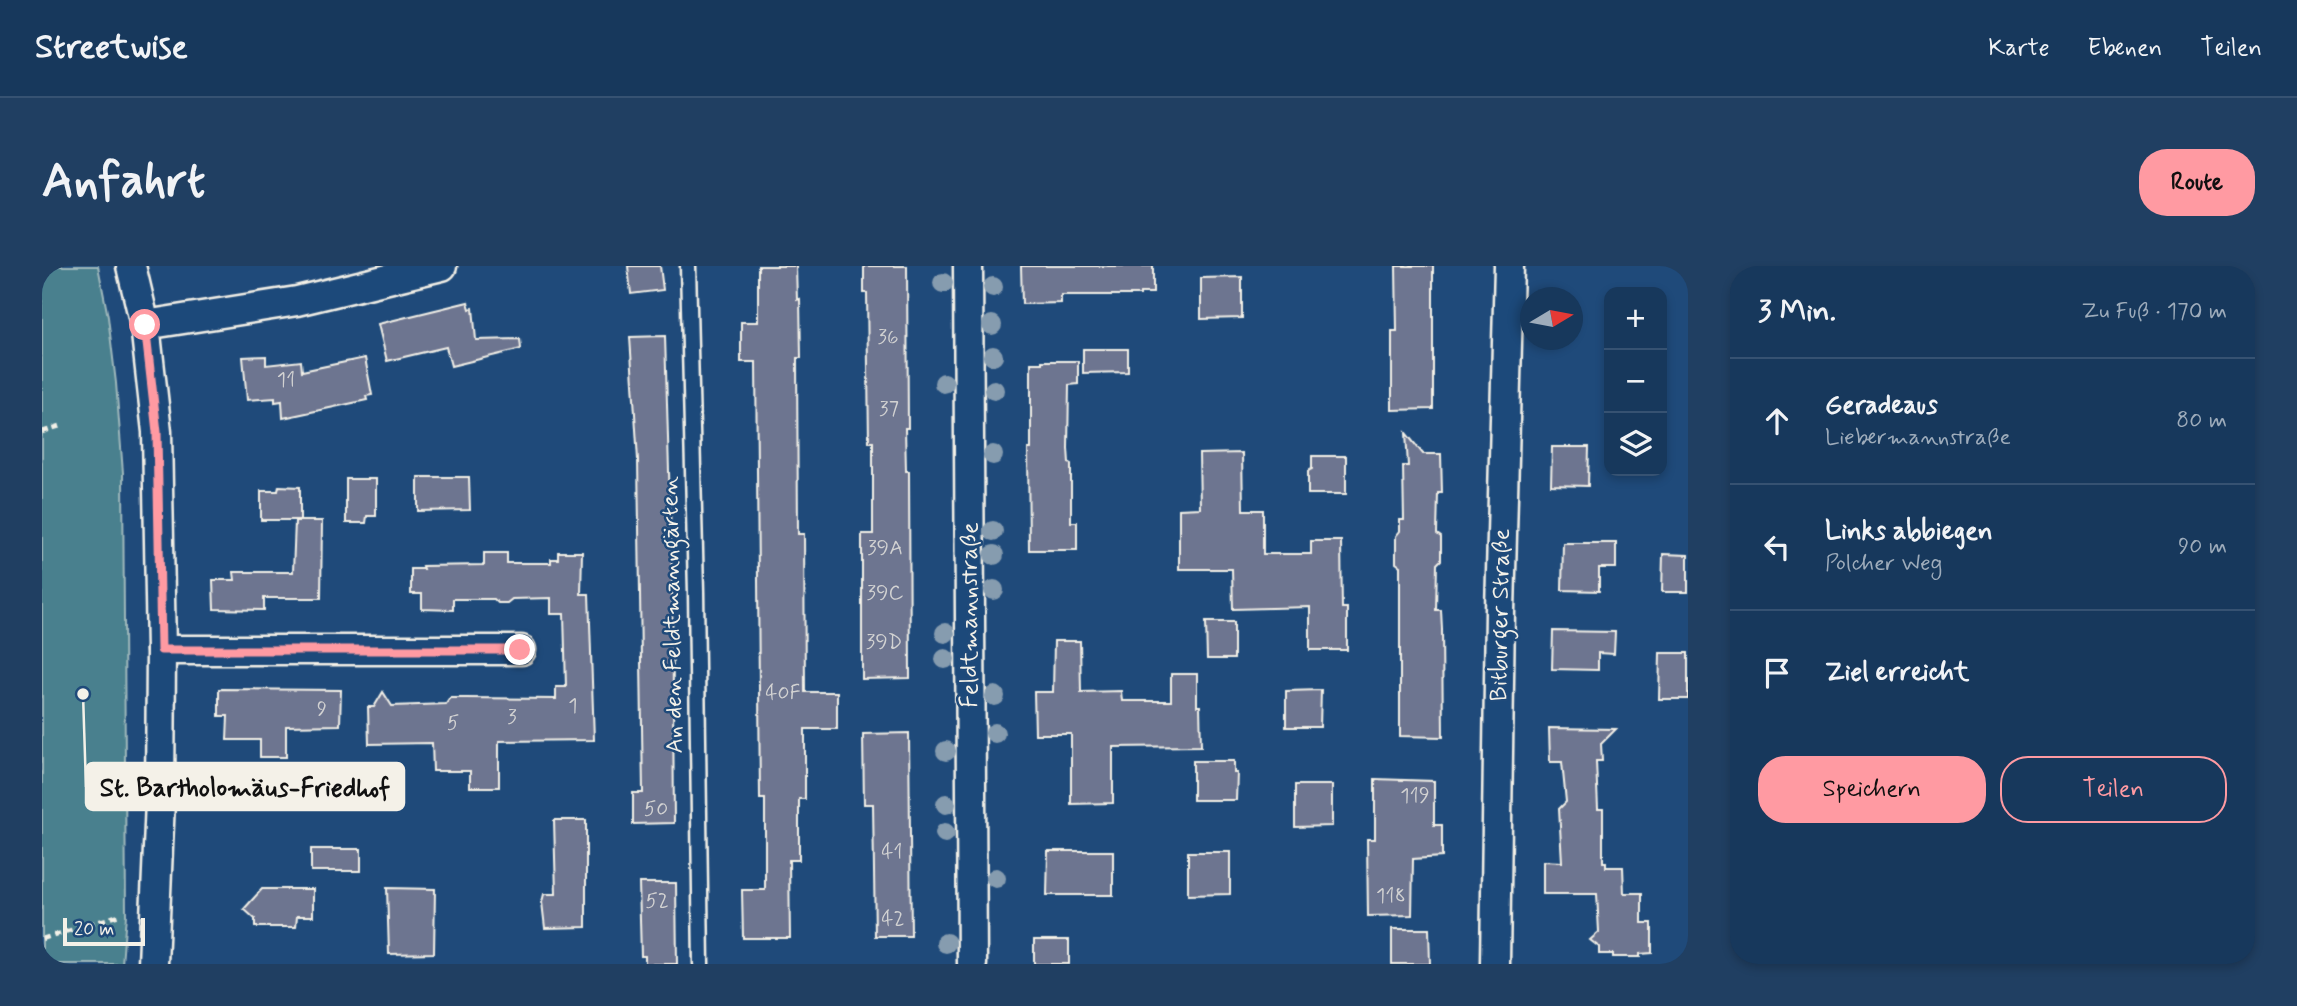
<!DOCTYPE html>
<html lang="de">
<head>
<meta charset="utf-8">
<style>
  :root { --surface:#17385c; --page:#203f62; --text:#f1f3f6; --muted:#9eacbb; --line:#365272; --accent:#ff9aa2 }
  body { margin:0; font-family:Mynerve,sans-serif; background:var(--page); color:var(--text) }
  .controls { position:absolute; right:21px; top:21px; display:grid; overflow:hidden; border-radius:14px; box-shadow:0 4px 10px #0003 }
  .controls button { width:63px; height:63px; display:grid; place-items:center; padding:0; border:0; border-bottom:2px solid var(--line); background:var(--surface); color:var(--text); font:35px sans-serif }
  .compass { position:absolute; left:1478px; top:21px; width:63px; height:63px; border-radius:50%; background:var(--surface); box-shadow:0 4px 10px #0003; rotate:80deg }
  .scale { position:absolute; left:21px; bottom:18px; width:82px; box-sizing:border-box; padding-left:7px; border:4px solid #f4f1e8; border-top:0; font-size:19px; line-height:24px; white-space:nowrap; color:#f4f1e8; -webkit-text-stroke:5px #1f4a7a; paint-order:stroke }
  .stop { position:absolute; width:21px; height:21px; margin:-16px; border:5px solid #ff9aa2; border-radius:50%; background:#fff }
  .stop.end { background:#ff9aa2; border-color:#fff; box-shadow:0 2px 7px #0008 }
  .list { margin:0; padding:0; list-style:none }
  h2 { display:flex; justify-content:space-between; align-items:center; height:91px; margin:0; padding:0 28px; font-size:30px }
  h2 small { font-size:23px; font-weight:400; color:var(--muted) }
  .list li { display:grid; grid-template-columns:46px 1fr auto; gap:21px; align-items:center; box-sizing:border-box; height:126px; padding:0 28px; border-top:2px solid var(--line) }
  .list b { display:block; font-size:26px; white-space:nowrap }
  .list p { margin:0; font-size:23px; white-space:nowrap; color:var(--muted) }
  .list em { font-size:23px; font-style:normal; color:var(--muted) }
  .actions { display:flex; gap:14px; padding:21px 28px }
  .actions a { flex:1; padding:16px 0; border:2px solid var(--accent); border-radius:28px; text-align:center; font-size:24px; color:var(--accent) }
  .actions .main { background:var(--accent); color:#111 }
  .icon { flex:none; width:38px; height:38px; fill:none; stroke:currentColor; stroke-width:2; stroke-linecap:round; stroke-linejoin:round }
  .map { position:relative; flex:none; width:1646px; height:698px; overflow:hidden; border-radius:28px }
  header { display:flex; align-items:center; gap:42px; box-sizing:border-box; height:98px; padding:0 35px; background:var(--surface); border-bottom:2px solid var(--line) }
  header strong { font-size:33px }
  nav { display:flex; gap:38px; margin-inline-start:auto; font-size:24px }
  .intro { display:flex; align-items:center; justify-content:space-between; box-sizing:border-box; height:168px; padding:0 42px }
  h1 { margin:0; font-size:49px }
  .button { padding:18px 32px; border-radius:28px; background:var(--accent); color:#111; font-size:24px; font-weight:700 }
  main { display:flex; gap:42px; padding:0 42px }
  aside { flex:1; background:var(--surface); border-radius:28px; box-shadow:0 4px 10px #0003 }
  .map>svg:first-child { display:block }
  .green { fill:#4a808e; stroke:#9fb8bb; stroke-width:2 }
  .building { fill:#6d7490; stroke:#f4f1e8; stroke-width:2 }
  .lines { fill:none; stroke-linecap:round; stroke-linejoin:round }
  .service-casing { stroke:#f4f1e8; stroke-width:19 }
  .minor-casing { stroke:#f4f1e8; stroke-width:33 }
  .path { stroke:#f4f1e8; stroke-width:4.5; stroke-dasharray:7 5; stroke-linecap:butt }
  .service { stroke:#1f4a7a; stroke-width:14 }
  .minor { stroke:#1f4a7a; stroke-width:28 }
  .tree { fill:#869caf }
  .route { stroke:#ff9aa2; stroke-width:9 }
  .labels { text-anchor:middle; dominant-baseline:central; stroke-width:5; stroke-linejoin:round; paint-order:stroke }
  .number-label { font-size:21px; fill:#d2d2d2 }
  .street-label { font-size:24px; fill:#f4f1e8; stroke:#1f4a7a }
  .leader { fill:none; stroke:#f4f1e8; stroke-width:2.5 }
  .callout-dot { fill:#f4f1e8; stroke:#1f4a7a; stroke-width:2.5 }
  .callout { fill:#f4f1e8; stroke:#f4f1e8; stroke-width:2.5 }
  .callout-label { font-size:26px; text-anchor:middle; font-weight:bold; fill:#111 }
</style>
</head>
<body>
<header>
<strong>Streetwise</strong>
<nav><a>Karte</a><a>Ebenen</a><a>Teilen</a></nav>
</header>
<div class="intro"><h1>Anfahrt</h1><a class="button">Route</a></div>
<main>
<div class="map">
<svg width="1646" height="698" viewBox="0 0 1646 698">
  <rect width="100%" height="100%" fill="#1f4a7a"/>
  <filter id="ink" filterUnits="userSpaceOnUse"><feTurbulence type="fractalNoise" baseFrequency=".0143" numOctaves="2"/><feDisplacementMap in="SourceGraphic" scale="14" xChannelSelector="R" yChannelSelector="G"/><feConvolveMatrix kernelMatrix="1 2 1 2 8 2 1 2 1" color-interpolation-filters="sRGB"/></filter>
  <g filter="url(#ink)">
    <polygon class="green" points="0,0 56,0 66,51 74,117 81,207 84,649 80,698 0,698"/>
    <g class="building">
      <polygon points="586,0 618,0 621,24 589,28"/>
      <polygon points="716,0 754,0 755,34 758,33 759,92 755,92 756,268 762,268 763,426 795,426 795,463 763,463 763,533 757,533 757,594 747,594 748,672 701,672 700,624 723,624 723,533 718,533 714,96 699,96 699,56 716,56"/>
      <polygon points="822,0 865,0 866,162 863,162 864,205 867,205 868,412 820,413 820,268 831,268 831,176 827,176 825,27 822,27"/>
      <polygon points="979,0 1111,0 1111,27 1098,27 1098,29 1019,29 1019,37 980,38"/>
      <polygon points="1354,0 1391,0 1391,143 1350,144 1350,65 1355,65"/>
      <polygon points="1200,11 1200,52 1159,53 1159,12"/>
      <polygon points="426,36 428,43 431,42 434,74 478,73 479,83 409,100 404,81 345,95 336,58"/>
      <polygon points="623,70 630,307 632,557 591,558 591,527 601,527 596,194 588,71"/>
      <polygon points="1041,83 1086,83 1086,106 1041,107"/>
      <polygon points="224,90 224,99 259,95 260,105 323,92 330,129 324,130 325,134 241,152 240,135 233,136 233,132 205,134 201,91"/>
      <polygon points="1000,95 1036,95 1036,118 1027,119 1026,182 1027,197 1029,198 1029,256 1035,256 1035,284 987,284 986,183 989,183 989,97 1000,97"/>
      <polygon points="1364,167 1381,188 1399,188 1400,227 1396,227 1395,268 1399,271 1399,294 1395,298 1394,344 1399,344 1400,363 1401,471 1358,470 1358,300 1354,297 1354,270 1358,265 1358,254 1362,254 1361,200 1366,200"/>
      <polygon points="1510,181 1547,181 1546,220 1509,219"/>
      <polygon points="1200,187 1201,244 1221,244 1221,288 1269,288 1269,275 1299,275 1300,342 1305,342 1305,384 1268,384 1268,341 1191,343 1190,303 1137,303 1137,243 1158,242 1157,188"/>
      <polygon points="1270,190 1304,190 1304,228 1266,228 1266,205 1270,203"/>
      <polygon points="376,211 427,211 428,244 376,245"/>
      <polygon points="304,213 334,213 334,250 325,250 324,257 304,257"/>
      <polygon points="237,220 258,221 258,254 219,254 219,225 236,225"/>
      <polygon points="253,255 280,255 279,332 222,332 222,344 172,343 171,314 193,314 192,306 251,306"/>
      <polygon points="1521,277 1574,277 1574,302 1557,302 1557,325 1520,324"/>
      <polygon points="516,286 540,286 539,328 547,328 552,474 457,475 457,521 428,521 428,505 391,505 390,477 327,478 326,441 332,441 341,426 350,440 404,438 408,432 423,432 514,433 514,421 524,421 522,348 509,348 509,332 470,333 465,337 456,337 452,333 411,333 411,344 380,343 380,328 369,328 369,303 381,303 380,300 442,299 442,287 465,287 465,297 509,297 509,293 516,293"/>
      <polygon points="1621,288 1646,289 1646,326 1620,326"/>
      <polygon points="1164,356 1192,356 1192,393 1165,393"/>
      <polygon points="1511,365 1573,366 1572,388 1556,387 1556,404 1510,403"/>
      <polygon points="1012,375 1038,375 1039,426 1079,425 1080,435 1129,435 1129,408 1155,408 1155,440 1158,440 1159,480 1071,481 1071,537 1029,538 1029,468 993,468 992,426 1011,426"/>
      <polygon points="1618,387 1646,387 1646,433 1617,433"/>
      <polygon points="177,423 299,424 298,459 244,460 244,491 218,491 218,474 185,474 186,450 177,450"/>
      <polygon points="1279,424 1278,461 1244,461 1244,425"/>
      <polygon points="1507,462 1574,463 1559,478 1560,495 1554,495 1556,543 1561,543 1561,596 1564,596 1564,601 1581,601 1582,627 1600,627 1600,657 1610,657 1610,687 1598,688 1598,691 1571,691 1571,688 1557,688 1557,681 1548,674 1557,666 1555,628 1501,628 1501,595 1520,596 1517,543 1524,536 1520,496 1508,496"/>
      <polygon points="867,467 869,670 833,670 831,538 822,538 821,468"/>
      <polygon points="1151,495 1192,495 1192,507 1195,507 1194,534 1151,534"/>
      <polygon points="1333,513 1392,515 1392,559 1400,559 1400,591 1371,593 1370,649 1326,650 1325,573 1333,573"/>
      <polygon points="1253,519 1290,519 1290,560 1253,561"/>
      <polygon points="512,554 544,554 544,661 503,662 500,636 502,628 514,628"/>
      <rect x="269" y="583" width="50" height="22"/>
      <polygon points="1006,585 1071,585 1071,629 1005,629"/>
      <polygon points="1146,586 1188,586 1188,628 1146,629"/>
      <polygon points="597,617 634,617 635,698 603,698 603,690 599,690"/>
      <polygon points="345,622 393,623 392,687 347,688"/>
      <polygon points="220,623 271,623 271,650 255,650 254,661 213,661 213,653 202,643"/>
      <polygon points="1350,663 1387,663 1388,698 1350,698"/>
      <rect x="992" y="674" width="35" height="24"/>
    </g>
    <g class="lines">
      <defs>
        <polyline id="service" points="646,0 654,326 659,698"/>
        <g id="minor">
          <polyline points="89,0 103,59 115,166 119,384 118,535 111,698"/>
          <polyline points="926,0 930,698"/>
          <polyline points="103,59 255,35 400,0"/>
          <polyline points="119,384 479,384"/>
          <polyline points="1453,698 1458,345 1467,0"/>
        </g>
      </defs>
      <use href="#service" class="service-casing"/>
      <use href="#minor" class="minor-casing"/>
      <g class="path">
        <polyline points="0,166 18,160"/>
        <polyline points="0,673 77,649"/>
      </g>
      <use href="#service" class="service"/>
      <use href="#minor" class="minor"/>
    </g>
    <g class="tree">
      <circle cx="901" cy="17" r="10"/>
      <circle cx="951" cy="21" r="10"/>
      <circle cx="950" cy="59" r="10"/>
      <circle cx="951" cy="90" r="10"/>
      <circle cx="902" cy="117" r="10"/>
      <circle cx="952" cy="124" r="10"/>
      <circle cx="951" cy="189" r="10"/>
      <circle cx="951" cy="265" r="10"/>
      <circle cx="952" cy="289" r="10"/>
      <circle cx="952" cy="324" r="10"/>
      <circle cx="903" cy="367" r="10"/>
      <circle cx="903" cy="393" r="10"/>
      <circle cx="953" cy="430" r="10"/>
      <circle cx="953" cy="467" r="10"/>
      <circle cx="904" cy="485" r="10"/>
      <circle cx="904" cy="538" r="10"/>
      <circle cx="903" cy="567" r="10"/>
      <circle cx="954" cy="612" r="10"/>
      <circle cx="904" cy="677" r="10"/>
    </g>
  </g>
  <g class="lines" filter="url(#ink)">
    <polyline class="route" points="103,59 115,166 119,384 478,384"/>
  </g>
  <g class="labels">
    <g class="number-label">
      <text x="846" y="71">36</text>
      <text x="244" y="114">11</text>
      <text x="847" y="143">37</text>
      <text x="843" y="282">39A</text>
      <text x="843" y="327">39C</text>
      <text x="842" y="376">39D</text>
      <text x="741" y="427">40F</text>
      <text x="531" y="440">1</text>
      <text x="280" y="443">9</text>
      <text x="470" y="451">3</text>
      <text x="411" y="457">5</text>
      <text x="1373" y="530">119</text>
      <text x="614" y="543">50</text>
      <text x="850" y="586">41</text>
      <text x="1349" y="630">118</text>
      <text x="615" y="635">52</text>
      <text x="851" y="653">42</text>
    </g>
    <g class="street-label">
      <text transform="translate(631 349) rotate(-91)">An den Feldtmanngärten</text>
      <text transform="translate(928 349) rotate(-90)">Feldtmannstraße</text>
      <text transform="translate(1459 349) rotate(-89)">Bitburger Straße</text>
    </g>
  </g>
  <path class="leader" d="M41 428L44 521"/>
  <circle class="callout-dot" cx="41" cy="428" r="7"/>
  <rect class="callout" x="44" y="497" width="318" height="47" rx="7"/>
  <g class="callout-label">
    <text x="203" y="530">St. Bartholomäus-Friedhof</text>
  </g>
</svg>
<div class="controls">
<button>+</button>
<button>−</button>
<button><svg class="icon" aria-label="layers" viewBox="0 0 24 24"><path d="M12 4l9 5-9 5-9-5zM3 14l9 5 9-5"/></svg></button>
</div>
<svg class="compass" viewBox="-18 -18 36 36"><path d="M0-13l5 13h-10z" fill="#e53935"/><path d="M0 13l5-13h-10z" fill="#9eacbb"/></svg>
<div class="scale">20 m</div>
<div class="stop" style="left:103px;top:59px"></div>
<div class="stop end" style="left:478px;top:384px"></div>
</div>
<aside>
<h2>3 Min.<small>Zu Fuß · 170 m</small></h2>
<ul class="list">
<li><svg class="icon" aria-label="ahead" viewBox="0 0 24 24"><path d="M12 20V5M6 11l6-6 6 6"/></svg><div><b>Geradeaus</b><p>Liebermannstraße</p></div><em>80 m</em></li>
<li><svg class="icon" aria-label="left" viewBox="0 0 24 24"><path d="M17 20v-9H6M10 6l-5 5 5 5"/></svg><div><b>Links abbiegen</b><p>Polcher Weg</p></div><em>90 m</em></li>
<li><svg class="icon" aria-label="arrive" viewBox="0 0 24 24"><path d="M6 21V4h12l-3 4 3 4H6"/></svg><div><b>Ziel erreicht</b></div></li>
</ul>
<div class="actions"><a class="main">Speichern</a><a>Teilen</a></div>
</aside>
</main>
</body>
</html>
